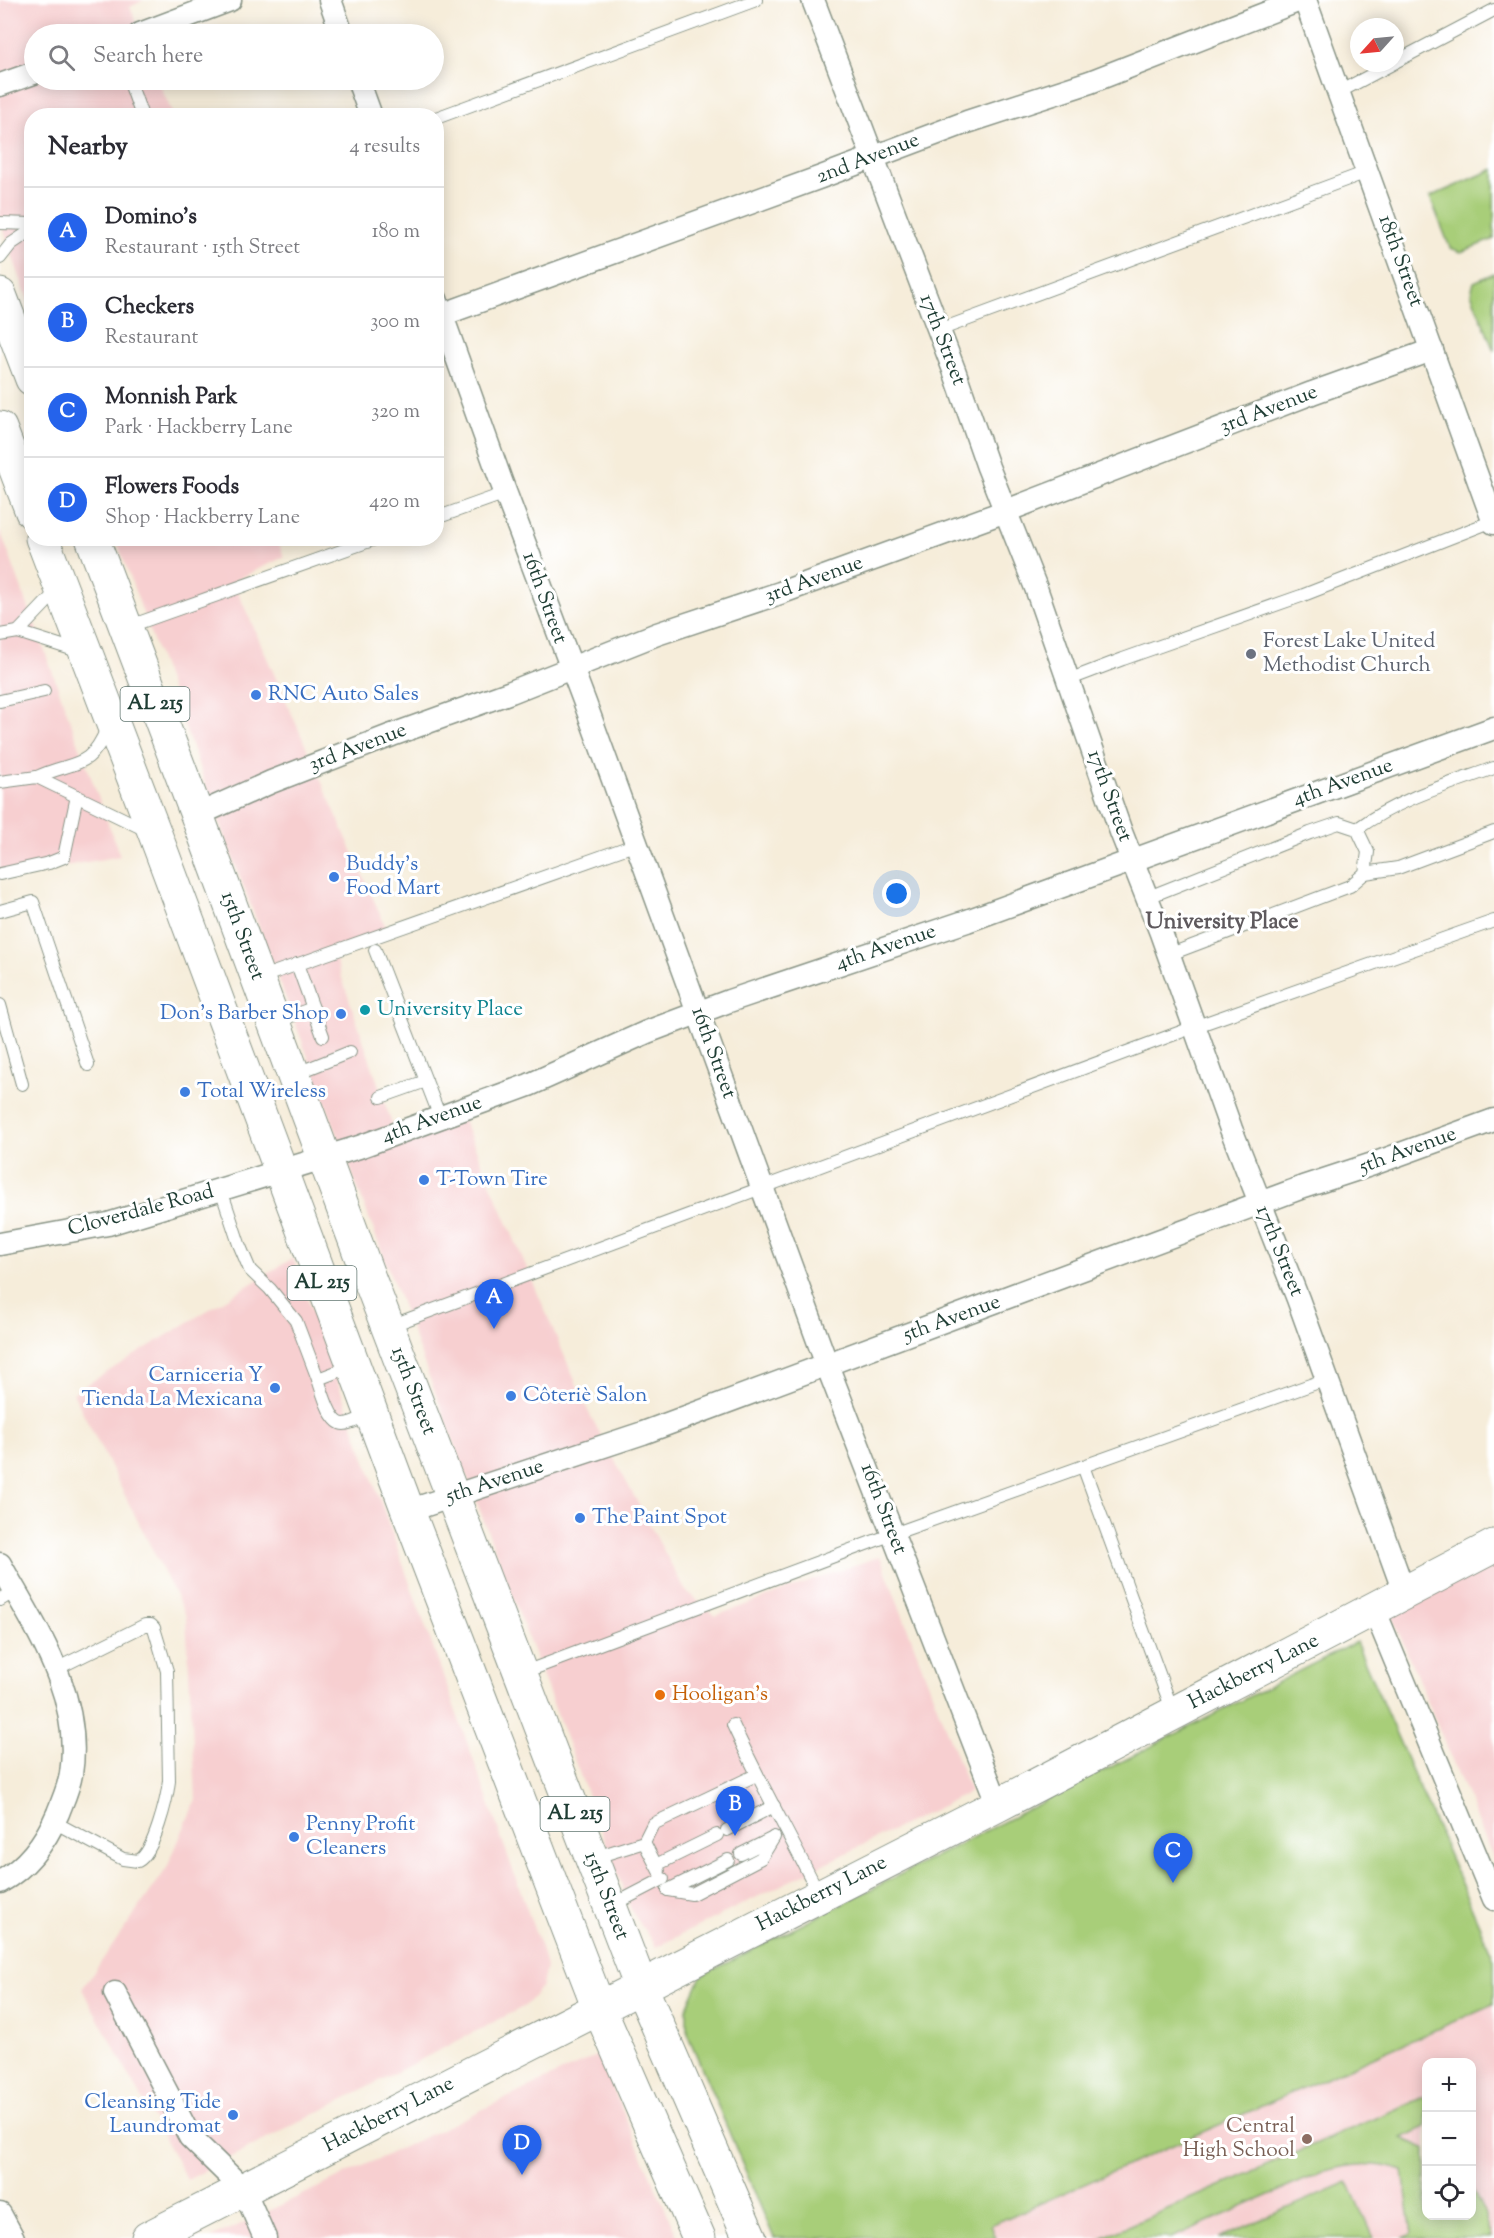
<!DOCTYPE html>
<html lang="en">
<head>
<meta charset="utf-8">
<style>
  :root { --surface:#fff; --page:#f2f2f3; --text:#2b2b33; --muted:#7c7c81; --line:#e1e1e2; --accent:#2563eb }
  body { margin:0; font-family:"Sorts Mill Goudy",serif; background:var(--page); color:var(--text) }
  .controls { position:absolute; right:18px; bottom:18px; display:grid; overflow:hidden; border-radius:12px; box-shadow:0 3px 15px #0003 }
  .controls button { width:54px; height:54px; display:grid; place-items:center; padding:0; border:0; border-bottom:2px solid var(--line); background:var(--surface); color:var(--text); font:30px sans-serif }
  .compass { position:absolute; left:1350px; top:18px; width:54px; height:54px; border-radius:50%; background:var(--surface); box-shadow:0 3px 15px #0003; rotate:243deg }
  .you { position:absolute; left:897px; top:894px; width:21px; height:21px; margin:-15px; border:4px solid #fff; border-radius:50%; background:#1a73e8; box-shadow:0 0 0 9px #1a73e833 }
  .badge { display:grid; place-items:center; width:39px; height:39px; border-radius:50%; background:var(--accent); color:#fff; font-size:20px; font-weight:700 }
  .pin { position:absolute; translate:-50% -50px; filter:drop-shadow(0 2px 3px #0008) }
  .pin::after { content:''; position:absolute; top:32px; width:21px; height:18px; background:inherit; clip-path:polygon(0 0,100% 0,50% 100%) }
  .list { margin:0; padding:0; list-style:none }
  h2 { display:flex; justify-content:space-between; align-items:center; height:78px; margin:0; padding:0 24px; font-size:26px }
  h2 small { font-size:20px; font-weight:400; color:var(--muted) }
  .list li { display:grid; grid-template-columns:39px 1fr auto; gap:18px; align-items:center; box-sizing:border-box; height:90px; padding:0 24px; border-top:2px solid var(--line) }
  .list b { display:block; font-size:22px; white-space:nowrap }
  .list p { margin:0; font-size:20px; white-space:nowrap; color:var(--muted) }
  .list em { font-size:20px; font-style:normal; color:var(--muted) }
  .icon { flex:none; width:33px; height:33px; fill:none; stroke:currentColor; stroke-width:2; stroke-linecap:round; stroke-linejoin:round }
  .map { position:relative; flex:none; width:1494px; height:2238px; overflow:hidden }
  .search { position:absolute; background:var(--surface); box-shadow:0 3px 15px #0003; left:24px; top:24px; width:420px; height:66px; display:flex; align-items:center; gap:15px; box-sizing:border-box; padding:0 21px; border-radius:33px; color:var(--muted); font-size:22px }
  .panel { position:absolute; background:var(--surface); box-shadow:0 3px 15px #0003; left:24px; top:108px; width:420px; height:438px; border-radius:24px }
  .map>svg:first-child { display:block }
  .built { fill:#f7cfd0; fill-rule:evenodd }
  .green { fill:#a8ce79; stroke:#648656; stroke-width:1.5 }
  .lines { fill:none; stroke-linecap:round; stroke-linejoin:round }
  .service-casing { stroke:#8a9587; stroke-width:14 }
  .minor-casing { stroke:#8a9587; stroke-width:25 }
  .secondary-casing { stroke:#8a9587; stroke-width:35 }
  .primary-casing { stroke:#8a9587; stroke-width:35 }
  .service { stroke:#fff; stroke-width:12 }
  .minor { stroke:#fff; stroke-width:22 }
  .secondary { stroke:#fff; stroke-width:33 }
  .primary { stroke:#fff; stroke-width:33 }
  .worship-dot { fill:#6b7280; stroke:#fff; stroke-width:2 }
  .shop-dot { fill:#3f7fe0; stroke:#fff; stroke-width:2 }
  .culture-dot { fill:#0f9aa8; stroke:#fff; stroke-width:2 }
  .food-dot { fill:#e8710a; stroke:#fff; stroke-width:2 }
  .education-dot { fill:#8d6e63; stroke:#fff; stroke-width:2 }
  .labels { text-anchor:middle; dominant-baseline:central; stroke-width:6; stroke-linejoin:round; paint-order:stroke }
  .shield { fill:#fff; stroke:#627771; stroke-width:1.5 }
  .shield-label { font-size:20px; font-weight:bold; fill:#1f3d34 }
  .street-label { font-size:21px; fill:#1f3d34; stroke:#fff }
  .worship-label { font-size:21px; fill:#5b616d; stroke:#fff; text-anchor:start }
  .shop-label { font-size:21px; fill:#366cbe; stroke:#fff; text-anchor:start }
  .culture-label { font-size:21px; fill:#0d838f; stroke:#fff; text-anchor:start }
  .food-label { font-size:21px; fill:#c56008; stroke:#fff; text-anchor:start }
  .education-label { font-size:21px; fill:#785e54; stroke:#fff; text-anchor:end }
  .neighbourhood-label { font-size:22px; font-weight:bold; fill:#5e595d; stroke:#fff }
</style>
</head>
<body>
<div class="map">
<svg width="1494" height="2238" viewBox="0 0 1494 2238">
  <rect width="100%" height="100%" fill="#fff"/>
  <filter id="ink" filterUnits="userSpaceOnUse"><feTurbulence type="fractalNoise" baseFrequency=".0167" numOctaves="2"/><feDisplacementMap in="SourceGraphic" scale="12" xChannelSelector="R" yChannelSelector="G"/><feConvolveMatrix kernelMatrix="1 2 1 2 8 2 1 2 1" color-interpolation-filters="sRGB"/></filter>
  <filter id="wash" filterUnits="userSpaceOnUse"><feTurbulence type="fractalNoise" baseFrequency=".008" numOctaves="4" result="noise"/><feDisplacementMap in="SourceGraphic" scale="24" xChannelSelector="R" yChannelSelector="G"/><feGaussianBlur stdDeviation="1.35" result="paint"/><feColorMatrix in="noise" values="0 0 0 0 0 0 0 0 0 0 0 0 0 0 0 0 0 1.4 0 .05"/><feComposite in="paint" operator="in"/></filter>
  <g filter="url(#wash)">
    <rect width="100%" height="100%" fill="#f6edda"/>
    <g class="built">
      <polygon points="0,0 144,0 130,7 141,34 34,34 34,80 158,80 173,115 32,116 31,308 0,221"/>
      <polygon points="0,530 120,856 0,878"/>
      <polygon points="116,539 277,539 284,557 233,581 388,932 333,952 395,1133 459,1110 589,1413 685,1590 715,1616 880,1556 970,1792 656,1947 632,1912 224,835"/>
      <polygon points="293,1258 541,1948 546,1967 542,1986 525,2006 187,2180 82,1989 167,1868 196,1799 186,1616 73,1393"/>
      <polygon points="1494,1563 1494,1860 1391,1614"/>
      <path d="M1494,2004V2238H962L991,2225ZM1426,2062H1472V2216H1426Z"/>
      <polygon points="598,2055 678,2238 211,2238"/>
    </g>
    <g class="green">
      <polygon points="1494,169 1494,239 1461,252 1450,248 1430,197"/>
      <polygon points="1494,273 1494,351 1471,293 1474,282"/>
      <polygon points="1356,1642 1494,1959 1494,2004 991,2225 996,2238 774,2238 687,2033 687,2008 701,1976"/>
      <path d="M1426,2096V2127L1402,2138L1426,2149V2216H1472V2190L1484,2212L1492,2238H1402L1412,2234L1403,2171C1376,2162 1352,2163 1325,2171L1171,2238H1101Z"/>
      <polygon points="1348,2182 1373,2238 1219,2238"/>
    </g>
  </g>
  <g filter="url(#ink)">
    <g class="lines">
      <defs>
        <g id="service">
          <polyline points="1395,62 1494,10"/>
          <polyline points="129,80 142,116"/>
          <polyline points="1339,92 1394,63"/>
          <polyline points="436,118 756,0"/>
          <polyline points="0,223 32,224"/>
          <polyline points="0,258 11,244 32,230"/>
          <polyline points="939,330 1367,172"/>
          <polyline points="436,518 506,493"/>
          <polyline points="127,627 378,538"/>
          <polyline points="18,632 59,589"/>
          <polyline points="0,635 18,632 81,652"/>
          <polyline points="1068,680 1123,659 1301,596 1493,521"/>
          <polyline points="0,701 44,691"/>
          <path d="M37,777C73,760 90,771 107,728"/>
          <polyline points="0,782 37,777 146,830"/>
          <path d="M1357,829C1398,799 1447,785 1494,768"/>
          <polyline points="1365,873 1398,868 1494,832"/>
          <polyline points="0,874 49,863 64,857 77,796"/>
          <polyline points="1146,898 1310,833 1339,823 1357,829 1368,852 1365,873 1350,886 1168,955"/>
          <polyline points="0,911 33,902 88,1065"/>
          <polyline points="375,950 440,1117"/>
          <polyline points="297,964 323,1036"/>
          <polyline points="259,978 637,844"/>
          <polyline points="0,1005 22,1084"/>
          <polyline points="275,1022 313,1008"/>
          <polyline points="295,1074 350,1052"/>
          <polyline points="381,1097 426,1081"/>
          <polyline points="221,1190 239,1244 250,1270 270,1289 296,1321 318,1379"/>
          <polyline points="390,1326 1194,1027 1494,921"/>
          <path d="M352,1366L318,1379C322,1390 330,1424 344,1424C352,1424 363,1417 371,1414"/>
          <polyline points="1083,1466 1173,1712"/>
          <polyline points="0,1600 15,1591"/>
          <polyline points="522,1673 893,1534 1327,1379"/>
          <path d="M733,1725C760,1783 791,1838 819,1894"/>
          <path d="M54,1822L123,1859L138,1861C154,1853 167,1799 169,1781L167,1671L154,1628L151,1625H145L56,1669"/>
          <polyline points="727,1830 774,1806"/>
          <polyline points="644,1842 659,1871"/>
          <polyline points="741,1854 773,1838"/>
          <polyline points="593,1858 644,1842 653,1824 756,1775"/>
          <polyline points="656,1865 717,1835"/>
          <polyline points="668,1890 692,1894 761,1858 774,1837"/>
          <polyline points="668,1890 728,1860"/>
          <polyline points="611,1906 663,1879"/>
        </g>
        <g id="minor">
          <polyline points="330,0 342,34"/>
          <polyline points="813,0 954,370 988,467 1036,588 1121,832 1161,933 1231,1129 1298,1299 1404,1592"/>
          <polyline points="1305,0 1494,523"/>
          <polyline points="140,34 230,0"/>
          <polyline points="358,80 371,116"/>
          <polyline points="0,85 34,73"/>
          <polyline points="436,299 501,481 585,703 827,1365 998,1805"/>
          <polyline points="436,317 821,177 967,122 1090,82 1300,0"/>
          <polyline points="197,815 271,782 392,735 511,692 657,634 780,593 1006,511 1312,393 1432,350"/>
          <polyline points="0,1244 108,1224 359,1147 529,1085 647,1032 729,1001 967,921 1494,728"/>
          <polyline points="408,1511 643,1433 1303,1187 1373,1164 1494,1120"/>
          <path d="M0,1564C36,1629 83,1695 71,1774C69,1787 63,1800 58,1813C46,1841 27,1867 0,1882"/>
          <polyline points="1374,1609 1494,1899"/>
          <polyline points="115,1993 190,2137 244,2190 265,2238"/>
          <polyline points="0,2214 13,2238"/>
        </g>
        <polyline id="secondary" points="148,2238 998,1805 1494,1546"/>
        <g id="primary">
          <polyline points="0,295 32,379"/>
          <polyline points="0,428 32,512"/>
          <polyline points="42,538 155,834 408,1511 599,2008 699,2238"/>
          <polyline points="92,538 197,815 369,1278 641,1987 750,2238"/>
        </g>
      </defs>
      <use href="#service" class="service-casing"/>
      <use href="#minor" class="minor-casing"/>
      <use href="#secondary" class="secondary-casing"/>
      <use href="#primary" class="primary-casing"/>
      <use href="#service" class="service"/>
      <use href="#minor" class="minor"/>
      <use href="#secondary" class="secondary"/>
      <use href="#primary" class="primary"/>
    </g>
  </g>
  <circle class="worship-dot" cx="1251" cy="654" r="6"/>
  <g class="shop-dot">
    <circle cx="256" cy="695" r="6"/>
    <circle cx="334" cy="877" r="6"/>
    <circle cx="341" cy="1014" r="6"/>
    <circle cx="185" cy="1092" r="6"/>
    <circle cx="424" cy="1180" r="6"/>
    <circle cx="275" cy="1388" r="6"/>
    <circle cx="511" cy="1396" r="6"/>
    <circle cx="580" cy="1518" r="6"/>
    <circle cx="294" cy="1837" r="6"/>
    <circle cx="233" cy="2115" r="6"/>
  </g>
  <circle class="culture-dot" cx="365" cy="1010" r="6"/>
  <circle class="food-dot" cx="660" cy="1695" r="6"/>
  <circle class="education-dot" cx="1307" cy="2139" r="6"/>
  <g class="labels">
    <g class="shield">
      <rect x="120.5" y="687" width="69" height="34" rx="4.5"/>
      <rect x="287.5" y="1266" width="69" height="34" rx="4.5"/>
      <rect x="540.5" y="1797" width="69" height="34" rx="4.5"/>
    </g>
    <g class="shield-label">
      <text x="155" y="704">AL 215</text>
      <text x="322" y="1283">AL 215</text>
      <text x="575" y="1814">AL 215</text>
    </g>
    <g class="street-label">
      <text transform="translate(868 159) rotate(-21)">2nd Avenue</text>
      <text transform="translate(1400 261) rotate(70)">18th Street</text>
      <text transform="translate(942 340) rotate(69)">17th Street</text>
      <text transform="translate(1269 410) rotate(-21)">3rd Avenue</text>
      <text transform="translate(814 580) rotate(-20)">3rd Avenue</text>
      <text transform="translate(544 598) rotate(70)">16th Street</text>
      <text transform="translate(358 748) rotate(-21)">3rd Avenue</text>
      <text transform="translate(1343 783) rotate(-20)">4th Avenue</text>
      <text transform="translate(1109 796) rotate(70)">17th Street</text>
      <text transform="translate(242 936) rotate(70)">15th Street</text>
      <text transform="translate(886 948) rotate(-19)">4th Avenue</text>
      <text transform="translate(713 1053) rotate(70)">16th Street</text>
      <text transform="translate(432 1120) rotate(-20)">4th Avenue</text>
      <text transform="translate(1408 1151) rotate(-20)">5th Avenue</text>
      <text transform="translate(141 1211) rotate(-15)">Cloverdale Road</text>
      <text transform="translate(1279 1251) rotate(68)">17th Street</text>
      <text transform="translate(952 1319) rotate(-20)">5th Avenue</text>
      <text transform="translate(413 1391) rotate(69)">15th Street</text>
      <text transform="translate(495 1482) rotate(-18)">5th Avenue</text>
      <text transform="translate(883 1509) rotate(69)">16th Street</text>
      <text transform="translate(1254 1672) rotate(-27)">Hackberry Lane</text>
      <text transform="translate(822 1894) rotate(-27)">Hackberry Lane</text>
      <text transform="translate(606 1896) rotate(69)">15th Street</text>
      <text transform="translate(389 2115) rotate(-27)">Hackberry Lane</text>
    </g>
    <g class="worship-label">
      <text x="1263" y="642">Forest Lake United<tspan x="1263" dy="24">Methodist Church</tspan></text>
    </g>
    <g class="shop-label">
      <text x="268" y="695">RNC Auto Sales</text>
      <text x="346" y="865">Buddy's<tspan x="346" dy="24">Food Mart</tspan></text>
      <text x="329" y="1014" text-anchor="end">Don's Barber Shop</text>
      <text x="197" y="1092">Total Wireless</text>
      <text x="436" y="1180">T-Town Tire</text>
      <text x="263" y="1376" text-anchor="end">Carniceria Y<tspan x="263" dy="24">Tienda La Mexicana</tspan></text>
      <text x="523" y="1396">Côteriè Salon</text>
      <text x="592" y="1518">The Paint Spot</text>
      <text x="306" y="1825">Penny Profit<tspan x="306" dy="24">Cleaners</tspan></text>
      <text x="221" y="2103" text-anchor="end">Cleansing Tide<tspan x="221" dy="24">Laundromat</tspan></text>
    </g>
    <g class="culture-label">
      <text x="377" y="1010">University Place</text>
    </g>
    <g class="food-label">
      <text x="672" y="1695">Hooligan's</text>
    </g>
    <g class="education-label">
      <text x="1295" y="2127">Central<tspan x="1295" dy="24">High School</tspan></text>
    </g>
    <g class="neighbourhood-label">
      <text x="1222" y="923">University Place</text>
    </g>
  </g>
</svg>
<div class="controls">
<button>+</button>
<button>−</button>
<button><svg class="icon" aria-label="locate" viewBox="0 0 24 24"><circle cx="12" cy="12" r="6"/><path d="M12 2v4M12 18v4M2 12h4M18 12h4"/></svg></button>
</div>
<svg class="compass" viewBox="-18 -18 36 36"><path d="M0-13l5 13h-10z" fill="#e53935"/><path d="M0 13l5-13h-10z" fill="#7c7c81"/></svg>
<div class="you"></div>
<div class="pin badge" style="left:494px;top:1329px">A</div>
<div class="pin badge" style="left:735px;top:1836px">B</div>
<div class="pin badge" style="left:1173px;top:1883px">C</div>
<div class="pin badge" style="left:522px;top:2175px">D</div>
<div class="search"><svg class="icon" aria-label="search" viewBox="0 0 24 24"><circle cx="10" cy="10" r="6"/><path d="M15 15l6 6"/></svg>Search here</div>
<section class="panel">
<h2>Nearby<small>4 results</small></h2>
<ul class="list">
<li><span class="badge">A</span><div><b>Domino's</b><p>Restaurant · 15th Street</p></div><em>180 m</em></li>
<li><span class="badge">B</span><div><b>Checkers</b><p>Restaurant</p></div><em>300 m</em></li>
<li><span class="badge">C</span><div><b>Monnish Park</b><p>Park · Hackberry Lane</p></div><em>320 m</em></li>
<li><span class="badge">D</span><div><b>Flowers Foods</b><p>Shop · Hackberry Lane</p></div><em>420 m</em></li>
</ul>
</section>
</div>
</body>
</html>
